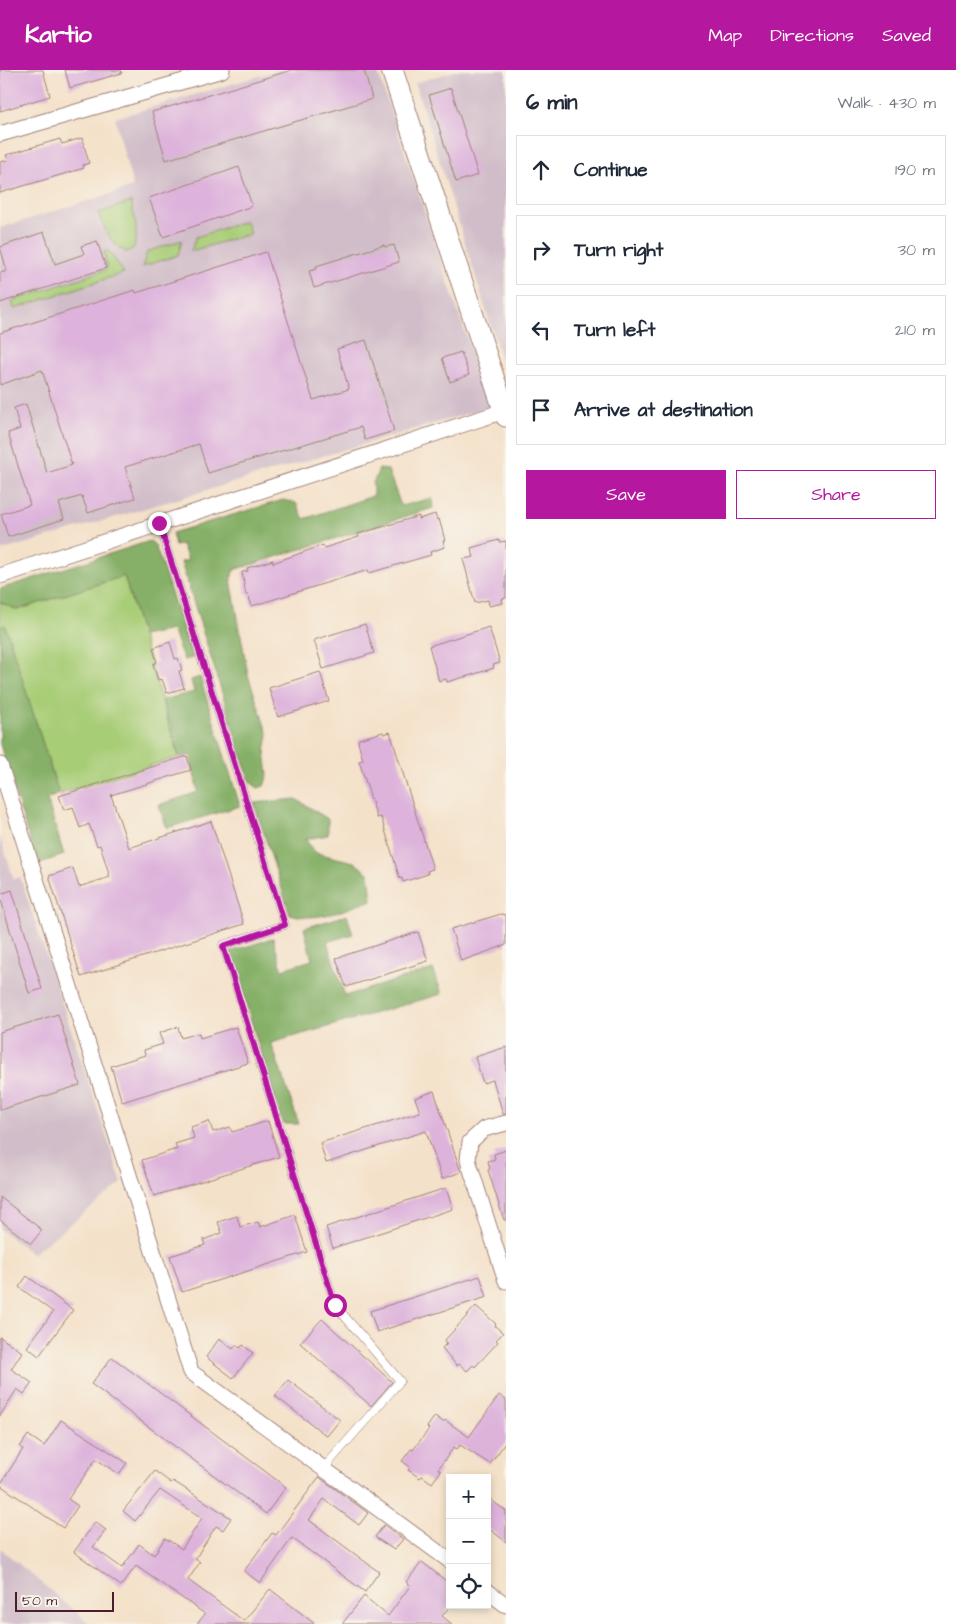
<!DOCTYPE html>
<html lang="en">
<head>
<meta charset="utf-8">
<style>
  :root { --surface:#fff; --page:#f6f6f7; --text:#1f2937; --muted:#747a83; --line:#e0e1e3; --accent:#b5179e }
  body { margin:0; font-family:"Architects Daughter",sans-serif; background:var(--page); color:var(--text) }
  .controls { position:absolute; right:15px; bottom:15px; display:grid; overflow:hidden; border-radius:0px; box-shadow:0 2px 8px #0003 }
  .controls button { width:45px; height:45px; display:grid; place-items:center; padding:0; border:0; border-bottom:1px solid var(--line); background:var(--surface); color:var(--text); font:25px sans-serif }
  .scale { position:absolute; left:15px; bottom:12px; width:99px; box-sizing:border-box; padding-left:5px; border:2px solid #4a1f2b; border-top:0; font-size:14px; line-height:18px; white-space:nowrap; color:#4a1f2b; -webkit-text-stroke:4px #f7f3e8; paint-order:stroke }
  .stop { position:absolute; width:15px; height:15px; margin:-11px; border:4px solid #b5179e; border-radius:50%; background:#fff }
  .stop.end { background:#b5179e; border-color:#fff; box-shadow:0 1px 5px #0008 }
  .list { margin:0; padding:0; list-style:none }
  h2 { display:flex; justify-content:space-between; align-items:center; height:65px; margin:0; padding:0 20px; font-size:21px }
  h2 small { font-size:16px; font-weight:400; color:var(--muted) }
  .list li { display:grid; grid-template-columns:32px 1fr auto; gap:15px; align-items:center; box-sizing:border-box; height:70px; margin:0 10px 10px; padding:0 10px; border:1px solid var(--line); border-radius:0px }
  .list b { display:block; font-size:19px; white-space:nowrap }
  .list em { font-size:16px; font-style:normal; color:var(--muted) }
  .actions { display:flex; gap:10px; padding:15px 20px }
  .actions a { flex:1; padding:11px 0; border:1px solid var(--accent); border-radius:0px; text-align:center; font-size:18px; color:var(--accent) }
  .actions .main { background:var(--accent); color:#fff }
  .icon { flex:none; width:28px; height:28px; fill:none; stroke:currentColor; stroke-width:2; stroke-linecap:round; stroke-linejoin:round }
  .map { position:relative; flex:none; width:506px; height:1554px; overflow:hidden }
  header { display:flex; align-items:center; gap:30px; box-sizing:border-box; height:70px; padding:0 25px; background:var(--accent); color:#fff }
  header strong { font-size:24px }
  nav { display:flex; gap:28px; margin-inline-start:auto; font-size:18px }
  main { display:flex }
  aside { flex:1; background:var(--surface) }
  .map>svg:first-child { display:block }
  .industrial { fill:#d1bdc9 }
  .green { fill:#a8cd77; stroke:#797651 }
  .forest { fill:#86b068; stroke:#68684a }
  .building { fill:#ddb2db }
  .lines { fill:none; stroke-linecap:round; stroke-linejoin:round }
  .lane-casing { stroke:#9f807a; stroke-width:9 }
  .street-casing { stroke:#9f807a; stroke-width:17 }
  .secondary-casing { stroke:#9f807a; stroke-width:23 }
  .lane { stroke:#fff; stroke-width:8 }
  .street { stroke:#fff; stroke-width:15 }
  .secondary { stroke:#fff; stroke-width:21 }
  .route { stroke:#b5179e; stroke-width:6 }
</style>
</head>
<body>
<header>
<strong>Kartio</strong>
<nav><a>Map</a><a>Directions</a><a>Saved</a></nav>
</header>
<main>
<div class="map">
<svg width="506" height="1554" viewBox="0 0 506 1554">
  <rect width="100%" height="100%" fill="#f7f3e8"/>
  <filter id="ink" filterUnits="userSpaceOnUse"><feTurbulence type="fractalNoise" baseFrequency=".02" numOctaves="2"/><feDisplacementMap in="SourceGraphic" scale="10" xChannelSelector="R" yChannelSelector="G"/><feConvolveMatrix kernelMatrix="1 2 1 2 8 2 1 2 1" color-interpolation-filters="sRGB"/></filter>
  <filter id="wash" filterUnits="userSpaceOnUse"><feTurbulence type="fractalNoise" baseFrequency=".0096" numOctaves="4" result="noise"/><feDisplacementMap in="SourceGraphic" scale="20" xChannelSelector="R" yChannelSelector="G"/><feGaussianBlur stdDeviation="1.12" result="paint"/><feColorMatrix in="noise" values="0 0 0 0 0 0 0 0 0 0 0 0 0 0 0 0 0 1.4 0 .05"/><feComposite in="paint" operator="in"/></filter>
  <g filter="url(#wash)">
    <rect width="100%" height="100%" fill="#f4e1c9"/>
    <g class="industrial">
      <polygon points="279,0 377,0 490,337 0,481 0,158 133,117 115,48"/>
      <polygon points="458,0 506,0 506,304 415,13"/>
      <polygon points="0,767 14,809 20,807 122,1113 32,1184 0,1159"/>
      <polygon points="0,1478 90,1554 0,1554"/>
    </g>
    <g class="green">
      <path d="M131,132C134,146 140,165 133,179L126,182C111,175 104,157 98,143Z"/>
      <polygon points="246,151 250,164 191,181 196,167"/>
      <polygon points="182,170 178,185 142,197 147,182"/>
      <polygon points="104,181 109,181 124,203 14,239 12,231 107,199"/>
      <polygon points="124,506 179,687 59,724 5,556 0,557 0,532 17,540"/>
    </g>
    <g class="forest">
      <polygon points="379,399 388,400 401,436 432,428 433,438 234,500 231,509 248,605 268,665 265,681 268,705 264,716 258,718 250,712 181,492 188,490 182,474 175,476 172,463 283,430 296,433 304,449 373,426 373,413"/>
      <polygon points="150,471 155,475 193,588 184,590 172,560 142,566 124,506 17,540 0,532 0,519"/>
      <polygon points="5,555 59,724 47,729 64,785 37,794 0,674 0,557"/>
      <polygon points="200,607 240,736 167,758 159,735 198,722 190,685 179,687 162,630 194,622 191,610"/>
      <path d="M296,729L328,749V765L305,769L316,783L354,792L369,804L372,830C345,839 318,853 290,844L254,733Z"/>
      <polygon points="347,845 353,864 327,872 345,926 433,899 442,924 271,973 299,1054 284,1054 281,1048 230,882 273,868 282,899 312,890 304,858"/>
    </g>
    <g id="blocks">
      <g class="building">
        <polygon points="0,0 43,0 50,26 0,41"/>
        <polygon points="65,0 121,0 122,3 70,18"/>
        <polygon points="292,0 364,0 372,29 166,90 152,42"/>
        <polygon points="451,18 478,105 456,112 429,25"/>
        <polygon points="82,68 89,93 83,95 84,98 0,123 0,92 8,90 6,85 60,69 62,74"/>
        <polygon points="239,97 252,136 163,167 149,128"/>
        <polygon points="44,162 55,194 84,184 81,176 97,171 106,198 0,233 0,203 7,201 0,177"/>
        <polygon points="384,175 385,177 394,175 399,192 314,218 309,201 317,199 316,196"/>
        <polygon points="266,182 313,330 349,319 337,279 366,270 394,361 365,370 361,357 208,403 199,374 125,397 135,428 88,443 82,426 59,433 64,449 8,467 1,444 30,435 8,363 20,359 14,338 26,334 47,403 72,395 42,300 0,315 0,263 135,220 136,223"/>
        <polygon points="461,282 469,305 450,312 442,288"/>
        <polygon points="435,444 437,450 439,449 445,470 443,471 445,477 430,482 431,485 369,503 368,500 252,536 248,524 246,525 242,502 248,501 247,498 273,490 273,493 323,475 324,478 359,467 358,464 419,446 419,449"/>
        <polygon points="499,470 499,472 506,471 506,528 502,529 503,533 489,536 488,530 475,533 463,489 474,487 471,478"/>
        <polygon points="365,554 374,583 323,599 314,570"/>
        <polygon points="489,557 500,593 493,595 494,598 468,606 447,612 446,609 439,611 429,576"/>
        <polygon points="170,572 175,589 178,588 182,600 179,601 184,618 167,623 162,609 158,610 153,594 157,592 153,578"/>
        <polygon points="320,602 329,631 278,647 269,618"/>
        <polygon points="383,662 384,664 390,662 433,799 427,801 428,804 403,812 402,808 400,809 381,747 377,748 359,691 363,690 358,672 359,669"/>
        <polygon points="187,686 191,700 111,725 129,778 211,751 244,854 81,907 49,806 73,798 79,817 110,807 100,775 97,776 89,754 80,758 73,737 64,740 59,726"/>
        <polygon points="12,820 42,919 29,923 0,827 0,824"/>
        <polygon points="501,844 506,845 506,875 461,891 451,859"/>
        <polygon points="418,862 428,891 346,917 336,888"/>
        <polygon points="58,944 80,1015 0,1040 0,962"/>
        <polygon points="178,957 181,968 199,963 200,968 236,957 248,993 122,1032 111,996 145,985 144,980 163,974 159,963"/>
        <polygon points="506,977 506,1044 503,1044 493,1010 483,1013 475,987"/>
        <polygon points="434,1021 461,1102 442,1109 426,1061 326,1093 320,1073 420,1042 415,1028"/>
        <polygon points="209,1051 213,1062 230,1057 232,1062 268,1051 279,1087 154,1126 142,1090 177,1079 175,1074 194,1068 191,1057"/>
        <polygon points="506,1080 506,1150 504,1150 488,1100 490,1099 488,1091 495,1089 494,1084"/>
        <polygon points="446,1118 453,1139 333,1178 326,1157"/>
        <polygon points="0,1127 42,1160 31,1174 0,1150"/>
        <polygon points="295,1145 307,1182 182,1222 170,1186 205,1175 203,1170 222,1163 218,1152 237,1146 240,1157 258,1152 260,1157"/>
        <polygon points="27,1206 73,1240 39,1286 27,1277 53,1242 19,1217"/>
        <polygon points="480,1206 487,1227 377,1262 370,1241"/>
        <polygon points="476,1236 496,1254 495,1256 503,1263 496,1270 498,1272 475,1297 473,1295 467,1301 459,1294 457,1296 442,1278 447,1273 445,1270"/>
        <polygon points="322,1249 392,1312 371,1336 300,1273"/>
        <polygon points="0,1267 22,1282 11,1299 32,1313 24,1324 17,1319 0,1346"/>
        <polygon points="219,1269 233,1279 236,1275 240,1278 243,1275 253,1283 233,1308 206,1287"/>
        <polygon points="112,1287 286,1417 266,1444 91,1314"/>
        <polygon points="288,1310 340,1350 327,1366 275,1326"/>
        <polygon points="499,1325 506,1330 506,1372 490,1394 460,1375 457,1379 454,1377 438,1399 441,1401 432,1413 422,1406 420,1408 408,1400 410,1397 402,1391 411,1379 413,1380 429,1359 427,1357 435,1346 443,1352 445,1350 469,1367"/>
        <polygon points="61,1350 127,1393 119,1404 96,1389 68,1429 78,1436 63,1458 0,1415 23,1379 20,1377 28,1365 44,1376"/>
        <polygon points="155,1401 171,1413 173,1411 231,1448 223,1460 216,1456 195,1489 200,1492 188,1510 244,1551 270,1519 315,1554 197,1554 205,1544 136,1496 121,1516 74,1482 95,1452 106,1460 93,1477 122,1498 139,1474 154,1485 165,1468 182,1479 202,1448 160,1420 135,1451 123,1441"/>
        <polygon points="319,1407 368,1443 359,1455 324,1429 309,1450 379,1502 365,1522 292,1468 260,1513 244,1501 272,1463 276,1465"/>
        <polygon points="487,1427 506,1441 506,1472 487,1457"/>
        <polygon points="384,1455 403,1469 394,1480 375,1467"/>
        <polygon points="422,1492 450,1514 450,1536 442,1546 452,1554 342,1554 364,1526 388,1546 410,1516 406,1512"/>
      </g>
    </g>
  </g>
  <g filter="url(#ink)">
    <use href="#blocks" fill-opacity="0" stroke="#9f807a" stroke-width="1"/>
    <g class="lines">
      <defs>
        <polyline id="lane" points="159,453 285,855 223,875 335,1235 400,1311 323,1399"/>
        <g id="street">
          <polyline points="0,64 222,0"/>
          <polyline points="0,506 504,341"/>
          <polyline points="0,695 191,1302 450,1491"/>
          <polyline points="506,1053 484,1059 470,1072 468,1090 506,1211"/>
          <polyline points="487,1521 506,1535"/>
        </g>
        <polyline id="secondary" points="392,0 506,346"/>
      </defs>
      <use href="#lane" class="lane-casing"/>
      <use href="#street" class="street-casing"/>
      <use href="#secondary" class="secondary-casing"/>
      <use href="#lane" class="lane"/>
      <use href="#street" class="street"/>
      <use href="#secondary" class="secondary"/>
    </g>
  </g>
  <g class="lines" filter="url(#ink)">
    <polyline class="route" points="159,453 285,855 223,876 335,1235"/>
  </g>
</svg>
<div class="controls">
<button>+</button>
<button>−</button>
<button><svg class="icon" aria-label="locate" viewBox="0 0 24 24"><circle cx="12" cy="12" r="6"/><path d="M12 2v4M12 18v4M2 12h4M18 12h4"/></svg></button>
</div>
<div class="scale">50 m</div>
<div class="stop" style="left:335px;top:1235px"></div>
<div class="stop end" style="left:159px;top:453px"></div>
</div>
<aside>
<h2>6 min<small>Walk · 430 m</small></h2>
<ul class="list">
<li><svg class="icon" aria-label="ahead" viewBox="0 0 24 24"><path d="M12 20V5M6 11l6-6 6 6"/></svg><div><b>Continue</b></div><em>190 m</em></li>
<li><svg class="icon" aria-label="right" viewBox="0 0 24 24"><path d="M7 20v-9h11M14 6l5 5-5 5"/></svg><div><b>Turn right</b></div><em>30 m</em></li>
<li><svg class="icon" aria-label="left" viewBox="0 0 24 24"><path d="M17 20v-9H6M10 6l-5 5 5 5"/></svg><div><b>Turn left</b></div><em>210 m</em></li>
<li><svg class="icon" aria-label="arrive" viewBox="0 0 24 24"><path d="M6 21V4h12l-3 4 3 4H6"/></svg><div><b>Arrive at destination</b></div></li>
</ul>
<div class="actions"><a class="main">Save</a><a>Share</a></div>
</aside>
</main>
</body>
</html>
